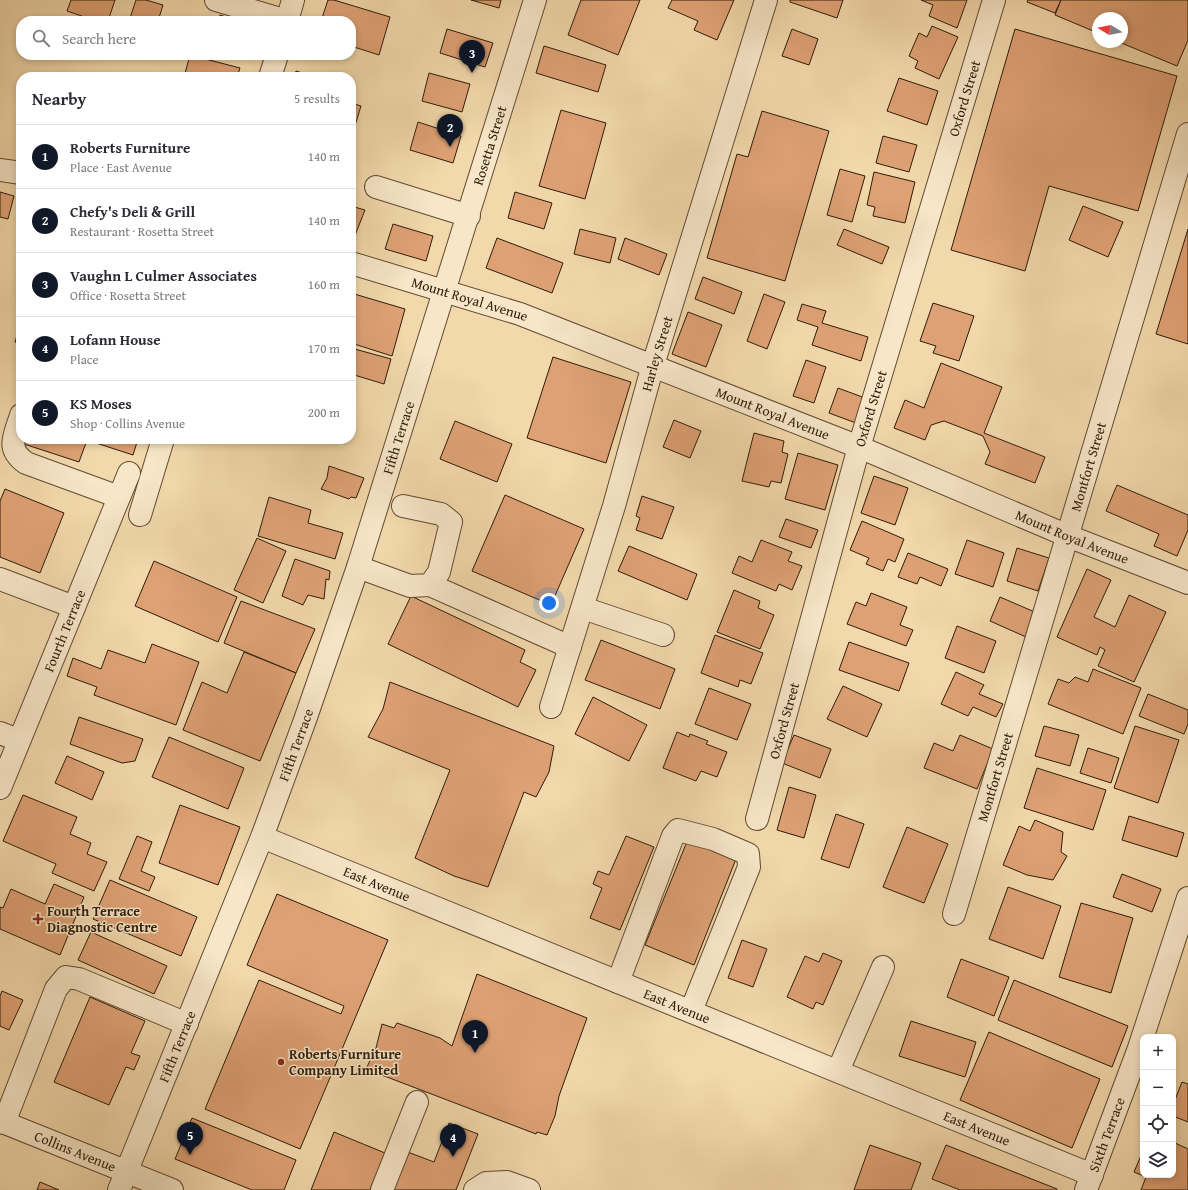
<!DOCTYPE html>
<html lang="en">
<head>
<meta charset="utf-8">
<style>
  :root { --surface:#fff; --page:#f2f2f3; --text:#2b2b33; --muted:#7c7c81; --line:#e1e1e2; --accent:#111827 }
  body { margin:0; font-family:"Gentium Book Plus",serif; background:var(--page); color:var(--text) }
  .controls { position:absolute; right:12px; bottom:12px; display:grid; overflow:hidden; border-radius:8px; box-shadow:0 2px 6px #0003 }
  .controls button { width:36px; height:36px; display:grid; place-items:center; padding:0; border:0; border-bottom:1px solid var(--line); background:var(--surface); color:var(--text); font:20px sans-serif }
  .compass { position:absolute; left:1092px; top:12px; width:36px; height:36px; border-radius:50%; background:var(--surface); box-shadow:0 2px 6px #0003; rotate:280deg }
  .you { position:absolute; left:549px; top:603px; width:14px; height:14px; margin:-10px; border:3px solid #fff; border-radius:50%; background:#1a73e8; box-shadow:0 0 0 6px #1a73e833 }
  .badge { display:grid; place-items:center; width:26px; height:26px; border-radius:50%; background:var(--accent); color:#fff; font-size:13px; font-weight:700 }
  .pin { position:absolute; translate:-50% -33px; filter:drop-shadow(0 1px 2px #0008) }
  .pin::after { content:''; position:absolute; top:21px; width:14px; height:12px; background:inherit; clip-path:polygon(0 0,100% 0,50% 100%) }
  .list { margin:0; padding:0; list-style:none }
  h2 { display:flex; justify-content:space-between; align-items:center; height:52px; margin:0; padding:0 16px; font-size:17px }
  h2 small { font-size:13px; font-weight:400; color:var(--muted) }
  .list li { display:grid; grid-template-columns:26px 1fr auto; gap:12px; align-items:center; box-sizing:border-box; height:64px; padding:0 16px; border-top:1px solid var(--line) }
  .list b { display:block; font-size:15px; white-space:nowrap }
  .list p { margin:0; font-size:13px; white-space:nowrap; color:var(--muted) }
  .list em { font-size:13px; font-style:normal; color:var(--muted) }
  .icon { flex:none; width:22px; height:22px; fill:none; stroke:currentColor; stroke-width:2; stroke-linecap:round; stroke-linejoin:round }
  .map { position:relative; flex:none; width:1188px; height:1190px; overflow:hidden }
  .search { position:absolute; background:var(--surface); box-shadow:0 2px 6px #0003; left:16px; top:16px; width:340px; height:44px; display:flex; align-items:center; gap:10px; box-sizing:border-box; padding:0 14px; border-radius:16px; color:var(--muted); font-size:15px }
  .panel { position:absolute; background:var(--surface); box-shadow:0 2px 6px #0003; left:16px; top:72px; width:340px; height:372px; border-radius:16px }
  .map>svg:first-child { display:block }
  .building { fill:#dea174; stroke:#2e1c09 }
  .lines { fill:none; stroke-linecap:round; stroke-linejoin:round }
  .minor-casing { stroke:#5f4b32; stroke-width:24 }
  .minor { stroke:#f7e6c8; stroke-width:22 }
  .poi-dot { fill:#8f2418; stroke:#f7e6c8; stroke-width:1.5 }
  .labels { text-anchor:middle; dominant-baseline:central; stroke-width:3; stroke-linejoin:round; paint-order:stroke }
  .street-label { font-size:14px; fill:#2e1c09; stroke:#f7e6c8 }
  .poi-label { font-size:14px; font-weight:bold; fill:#2e1c09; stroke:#f7e6c8; text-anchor:start }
</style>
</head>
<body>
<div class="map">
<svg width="1188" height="1190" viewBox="0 0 1188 1190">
  <rect width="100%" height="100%" fill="#f2d8ab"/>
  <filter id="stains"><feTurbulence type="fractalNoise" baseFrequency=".005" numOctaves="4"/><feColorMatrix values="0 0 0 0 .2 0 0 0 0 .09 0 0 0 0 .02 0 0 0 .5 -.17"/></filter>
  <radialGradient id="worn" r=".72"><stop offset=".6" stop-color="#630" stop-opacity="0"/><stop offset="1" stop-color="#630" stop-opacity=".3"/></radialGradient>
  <g class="building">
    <polygon points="71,0 115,0 108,21 96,21 67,11"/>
    <polygon points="136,0 146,0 163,5 158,21 129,21"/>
    <polygon points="328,0 334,0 390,17 379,55 351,46 351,21 321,21"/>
    <polygon points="471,0 501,0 499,8"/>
    <polygon points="581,0 640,0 618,55 568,35"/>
    <polygon points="672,0 734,0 717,40 694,30 698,21 668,8"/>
    <polygon points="790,0 843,0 837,18 790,2"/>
    <polygon points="921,0 967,0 957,28 929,16 933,5"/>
    <polygon points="1028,0 1061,0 1055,13 1027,2"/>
    <polygon points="1061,0 1188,0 1188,40 1177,66 1119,42 1122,42 1122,18 1098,18 1098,33 1055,15"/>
    <polygon points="220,15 238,21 218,21"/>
    <polygon points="932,26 958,37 939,79 915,68 918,61 909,56 919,33 927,37"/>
    <polygon points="447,29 493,43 485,67 440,53"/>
    <polygon points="792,29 818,39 809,65 782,56"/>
    <polygon points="1015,29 1177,76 1138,211 1049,186 1025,271 951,250"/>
    <polygon points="544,46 606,65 598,92 536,73"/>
    <polygon points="190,55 240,68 237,77 184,77"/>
    <polygon points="296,71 315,77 294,77"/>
    <polygon points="429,73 470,84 462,112 422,101"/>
    <polygon points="899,78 938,91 927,125 887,111"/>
    <polygon points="351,103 361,106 353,132 351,132"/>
    <polygon points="561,110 606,123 585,199 539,186"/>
    <polygon points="762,111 829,131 785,281 707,258 737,154 748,157"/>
    <polygon points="418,122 461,136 453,163 410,150"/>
    <polygon points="883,136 917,145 909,172 876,163"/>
    <polygon points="840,169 865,176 852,222 827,215"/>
    <polygon points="874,172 915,182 905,223 873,216 875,207 867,205"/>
    <polygon points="0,192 14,196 8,219 0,217"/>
    <polygon points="515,192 552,203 544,229 508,218"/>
    <polygon points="351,206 365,210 352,243 351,242"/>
    <polygon points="1083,206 1123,222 1108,257 1069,240"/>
    <polygon points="393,224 433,236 426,261 385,249"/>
    <polygon points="580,229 616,238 610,263 574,254"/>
    <polygon points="844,229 889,247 882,264 837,245"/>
    <polygon points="1188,229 1188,344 1156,334"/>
    <polygon points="497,238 563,263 552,293 486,268"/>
    <polygon points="625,238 667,254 659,275 618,259"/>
    <polygon points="703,277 742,292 734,314 695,299"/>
    <polygon points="351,293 405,309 392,356 351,343"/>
    <polygon points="764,294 785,302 767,349 747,341"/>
    <polygon points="933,303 974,316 959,361 933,353 936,346 920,341"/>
    <polygon points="802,304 826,311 822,323 868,337 861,361 812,345 818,327 797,320"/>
    <polygon points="688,312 722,325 706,367 672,354"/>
    <polygon points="21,322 21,344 15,342"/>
    <polygon points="351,348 391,359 384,384 351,374"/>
    <polygon points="553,357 631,382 606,463 527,438"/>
    <polygon points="806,360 826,367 814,403 793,396"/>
    <polygon points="941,363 1002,387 984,433 1045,457 1035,483 985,464 990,452 983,436 944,421 931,425 925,440 894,428 905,400 924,408"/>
    <polygon points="838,388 865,398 856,423 829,413"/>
    <polygon points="674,420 701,431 690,458 663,447"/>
    <polygon points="455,421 512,444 497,482 440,459"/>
    <polygon points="754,433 784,441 782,452 788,454 781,483 771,481 769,487 742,481"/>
    <polygon points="26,439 138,439 133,455 87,440 79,462 24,444"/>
    <polygon points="798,453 838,465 825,510 785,499"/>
    <polygon points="329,466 364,478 356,498 351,497 349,499 321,489 327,478"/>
    <polygon points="874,476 908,488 895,525 861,513"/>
    <polygon points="1117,485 1188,515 1188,530 1177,556 1154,546 1159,534 1106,511"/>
    <polygon points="5,489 64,513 40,573 0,557 0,501"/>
    <polygon points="505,495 584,529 551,605 472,571"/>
    <polygon points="642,496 674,507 662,539 636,530 640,518 636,516"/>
    <polygon points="269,497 311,510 308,523 343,533 335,559 258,536"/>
    <polygon points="786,519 818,530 811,548 779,537"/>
    <polygon points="862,521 904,539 895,562 888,559 883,571 866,564 869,558 850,550"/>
    <polygon points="257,538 286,551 263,603 234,590"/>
    <polygon points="761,540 792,552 788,561 802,566 792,590 779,584 776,591 732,573 739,556 752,562"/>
    <polygon points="967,540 1004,553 993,587 955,574"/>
    <polygon points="629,546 697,574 687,600 618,571"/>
    <polygon points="1017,548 1049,558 1038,591 1007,581"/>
    <polygon points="908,553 948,569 941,586 920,577 917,584 898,577"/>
    <polygon points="295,559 330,571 329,580 326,579 324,599 308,595 303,605 282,596"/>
    <polygon points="154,561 237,597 218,642 135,606"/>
    <polygon points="1087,569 1111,580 1094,617 1115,627 1129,595 1166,612 1134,682 1098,666 1105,650 1100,647 1097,655 1057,637"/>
    <polygon points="734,590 760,601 758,608 774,615 760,649 717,632"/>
    <polygon points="871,593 907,607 900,625 913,630 906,646 847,624 856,602 866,606"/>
    <polygon points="411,596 525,650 520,662 536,670 518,707 388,644"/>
    <polygon points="1000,597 1037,613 1026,637 990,621"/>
    <polygon points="241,601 315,629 296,673 224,643"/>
    <polygon points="957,626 996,641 984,673 945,658"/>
    <polygon points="715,635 763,653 751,684 740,680 738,687 701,673"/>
    <polygon points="601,640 675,669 660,709 585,680"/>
    <polygon points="849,642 909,663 899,691 839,670"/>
    <polygon points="152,644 199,662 176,725 94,695 97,687 67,676 73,658 101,669 108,650 145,663"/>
    <polygon points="244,652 296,673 260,761 183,730 202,682 227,693"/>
    <polygon points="1093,669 1141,688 1123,734 1048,704 1058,679 1069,683 1075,677 1088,682"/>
    <polygon points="956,672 984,685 979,694 1003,704 996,717 973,707 968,716 941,704"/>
    <polygon points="390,682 554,746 549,772 536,797 524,792 488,887 454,876 415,858 450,770 368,737 383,709"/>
    <polygon points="843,686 882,704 867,737 827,719"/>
    <polygon points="709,688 751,704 737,740 695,724"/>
    <polygon points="1148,694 1188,710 1188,724 1184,734 1139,716"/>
    <polygon points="593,697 647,725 629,761 575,734"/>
    <polygon points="79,717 143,739 135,761 122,763 70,744"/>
    <polygon points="1044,726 1079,735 1070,766 1035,756"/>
    <polygon points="1135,726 1179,740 1158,803 1114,788"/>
    <polygon points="677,732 689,737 690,734 708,741 706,744 727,752 717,777 701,771 696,781 663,768"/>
    <polygon points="794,735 831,749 820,778 782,763"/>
    <polygon points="960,735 993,749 977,789 924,768 934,743 953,751"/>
    <polygon points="169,737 244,768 228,809 152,777"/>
    <polygon points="1088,748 1119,758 1111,783 1080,773"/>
    <polygon points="67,756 104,772 92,800 55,783"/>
    <polygon points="1037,768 1106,790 1093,830 1024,808"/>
    <polygon points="789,787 816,795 804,838 777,830"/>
    <polygon points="23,795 77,817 70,834 91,843 87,854 107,862 94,891 52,873 56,864 3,841"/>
    <polygon points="180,805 240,827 218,885 159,863"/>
    <polygon points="836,814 864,824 849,868 821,859"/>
    <polygon points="1129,816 1184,833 1177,857 1122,840"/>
    <polygon points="1035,820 1063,832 1061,852 1067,856 1053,880 1027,875 1003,865 1019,826 1030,831"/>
    <polygon points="907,827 948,844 924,903 883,887"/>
    <polygon points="137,836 152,842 141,871 155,877 149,891 119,879"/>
    <polygon points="626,836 654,847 620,930 590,918 602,888 593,884 598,871 609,875"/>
    <polygon points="688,839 736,859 694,965 645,945"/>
    <polygon points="1122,874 1161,889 1152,912 1113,897"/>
    <polygon points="110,880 197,917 181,956 93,919"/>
    <polygon points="54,884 84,897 60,955 0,929 0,907 3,908 11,889 45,904"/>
    <polygon points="1008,887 1061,906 1043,959 989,939"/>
    <polygon points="277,894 388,940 300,1149 205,1109 259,980 341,1014 344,1006 247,965"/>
    <polygon points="1081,903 1133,918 1111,993 1059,977"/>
    <polygon points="91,932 167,966 154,994 78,960"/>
    <polygon points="742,940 767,949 753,987 728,978"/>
    <polygon points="823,953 842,961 823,1005 816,1002 813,1009 787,997 805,956 819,962"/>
    <polygon points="961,959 1009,977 994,1016 947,997"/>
    <polygon points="477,974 587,1018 559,1096 555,1116 547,1135 537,1132 536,1134 366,1069 376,1048 382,1024 394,1028 397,1023 440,1038 452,1046"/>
    <polygon points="1014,980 1128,1026 1112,1067 998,1020"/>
    <polygon points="2,991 23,1000 9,1030 0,1026 0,996"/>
    <polygon points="90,997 145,1021 131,1053 140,1056 134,1070 126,1067 109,1105 54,1082"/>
    <polygon points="911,1021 976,1042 965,1077 899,1056"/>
    <polygon points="989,1032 1100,1079 1072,1148 960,1100"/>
    <polygon points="1182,1082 1188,1084 1188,1122 1173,1116 1173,1105"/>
    <polygon points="192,1118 296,1160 284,1190 252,1190 175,1159"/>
    <polygon points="449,1123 478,1134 456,1190 390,1190 405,1151 434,1162"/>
    <polygon points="334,1132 385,1153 370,1190 311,1190"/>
    <polygon points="1173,1142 1188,1149 1188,1190 1141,1190 1146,1177 1134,1172 1143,1151 1143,1175 1173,1175"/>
    <polygon points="870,1145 921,1163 911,1190 854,1190"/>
    <polygon points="946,1145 1057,1189 1057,1190 960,1190 932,1179"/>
    <polygon points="40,1182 59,1190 37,1190"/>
  </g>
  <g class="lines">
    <defs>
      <g id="minor">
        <polyline points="216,0 287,21"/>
        <polyline points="287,21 293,0"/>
        <polyline points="270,77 277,55"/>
        <polyline points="0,170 21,173"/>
        <polyline points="376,187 469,216"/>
        <path id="s1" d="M351,263L520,314L859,447L1068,536L1188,583"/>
        <path d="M21,415C15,436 5,448 26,463L119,497"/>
        <polyline points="140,515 163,439"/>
        <polyline points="358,567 410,586 430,585 439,572 451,522 441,514 403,506"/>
        <polyline points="0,579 74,607"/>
        <polyline points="430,585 570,647"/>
        <polyline points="583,608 663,635"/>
        <path id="s2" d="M551,707L614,506L653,365L766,0"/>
        <polyline points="0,733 18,740"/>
        <path id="s3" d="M0,788L129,473"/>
        <path id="s4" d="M757,819L859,447L994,0"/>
        <path id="s5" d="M262,837L1092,1175"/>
        <path id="s6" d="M954,914L1188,134"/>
        <polyline points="618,982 673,836 678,830 713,839 748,854 749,867 691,1011"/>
        <polyline points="838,1071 883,967"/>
        <path id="s7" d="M0,1121L172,1190"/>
        <polyline points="4,1123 56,989 66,977 79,979 187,1024"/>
        <path id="s8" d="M119,1190L262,837L305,720L358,567L535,0"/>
        <polyline points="382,1190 417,1102"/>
        <polyline points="475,1190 486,1183 507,1182 529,1190"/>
        <path id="s9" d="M1086,1190L1139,1048L1188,898"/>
      </g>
    </defs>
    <use href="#minor" class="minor-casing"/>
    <use href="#minor" class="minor"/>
  </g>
  <g class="poi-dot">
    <path d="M36 913h4v4h4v4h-4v4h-4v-4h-4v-4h4z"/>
    <circle cx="281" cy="1062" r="4"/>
  </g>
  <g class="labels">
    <g class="street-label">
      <text stroke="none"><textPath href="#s4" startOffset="750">Oxford Street</textPath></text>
      <text stroke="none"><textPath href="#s8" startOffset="1109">Rosetta Street</textPath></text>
      <text stroke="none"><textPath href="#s1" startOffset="124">Mount Royal Avenue</textPath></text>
      <text stroke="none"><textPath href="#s2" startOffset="369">Harley Street</textPath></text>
      <text stroke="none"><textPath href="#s4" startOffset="426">Oxford Street</textPath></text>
      <text stroke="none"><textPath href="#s1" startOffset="448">Mount Royal Avenue</textPath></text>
      <text stroke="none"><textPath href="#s8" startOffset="803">Fifth Terrace</textPath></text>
      <text stroke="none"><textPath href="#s6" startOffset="467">Montfort Street</textPath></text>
      <text stroke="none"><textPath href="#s1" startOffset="772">Mount Royal Avenue</textPath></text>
      <text stroke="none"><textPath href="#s3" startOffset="170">Fourth Terrace</textPath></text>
      <text stroke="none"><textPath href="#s4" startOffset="102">Oxford Street</textPath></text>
      <text stroke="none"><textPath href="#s8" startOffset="479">Fifth Terrace</textPath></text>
      <text stroke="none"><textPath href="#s6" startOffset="143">Montfort Street</textPath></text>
      <text stroke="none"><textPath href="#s5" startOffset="124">East Avenue</textPath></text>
      <text stroke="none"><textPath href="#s5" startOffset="448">East Avenue</textPath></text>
      <text stroke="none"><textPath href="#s8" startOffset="155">Fifth Terrace</textPath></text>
      <text stroke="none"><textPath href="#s5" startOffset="772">East Avenue</textPath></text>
      <text stroke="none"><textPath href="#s9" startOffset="59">Sixth Terrace</textPath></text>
      <text stroke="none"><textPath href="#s7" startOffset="81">Collins Avenue</textPath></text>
    </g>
    <g class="poi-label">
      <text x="47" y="911">Fourth Terrace<tspan x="47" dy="16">Diagnostic Centre</tspan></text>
      <text x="289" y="1054">Roberts Furniture<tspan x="289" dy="16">Company Limited</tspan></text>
    </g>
  </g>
  <rect width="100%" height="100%" filter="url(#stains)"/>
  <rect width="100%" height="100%" fill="url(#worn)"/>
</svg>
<div class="controls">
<button>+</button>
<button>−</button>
<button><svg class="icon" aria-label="locate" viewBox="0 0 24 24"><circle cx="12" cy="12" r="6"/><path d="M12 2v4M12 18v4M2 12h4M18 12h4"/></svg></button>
<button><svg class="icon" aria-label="layers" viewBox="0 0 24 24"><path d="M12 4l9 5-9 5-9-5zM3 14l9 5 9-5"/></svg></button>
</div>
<svg class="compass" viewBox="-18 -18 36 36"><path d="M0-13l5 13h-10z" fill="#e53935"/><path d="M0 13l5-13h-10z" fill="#7c7c81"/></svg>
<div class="you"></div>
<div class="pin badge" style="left:475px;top:1053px">1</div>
<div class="pin badge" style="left:450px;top:147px">2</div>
<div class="pin badge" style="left:472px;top:73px">3</div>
<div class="pin badge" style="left:453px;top:1157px">4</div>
<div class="pin badge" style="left:190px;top:1155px">5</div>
<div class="search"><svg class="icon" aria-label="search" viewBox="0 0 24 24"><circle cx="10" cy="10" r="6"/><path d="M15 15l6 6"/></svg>Search here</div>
<section class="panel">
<h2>Nearby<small>5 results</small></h2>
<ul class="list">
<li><span class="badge">1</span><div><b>Roberts Furniture</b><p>Place · East Avenue</p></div><em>140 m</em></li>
<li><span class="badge">2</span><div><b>Chefy's Deli &amp; Grill</b><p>Restaurant · Rosetta Street</p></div><em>140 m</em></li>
<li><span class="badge">3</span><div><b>Vaughn L Culmer Associates</b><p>Office · Rosetta Street</p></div><em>160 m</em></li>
<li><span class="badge">4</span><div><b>Lofann House</b><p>Place</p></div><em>170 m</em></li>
<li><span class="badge">5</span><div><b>KS Moses</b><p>Shop · Collins Avenue</p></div><em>200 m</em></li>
</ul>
</section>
</div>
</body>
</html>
